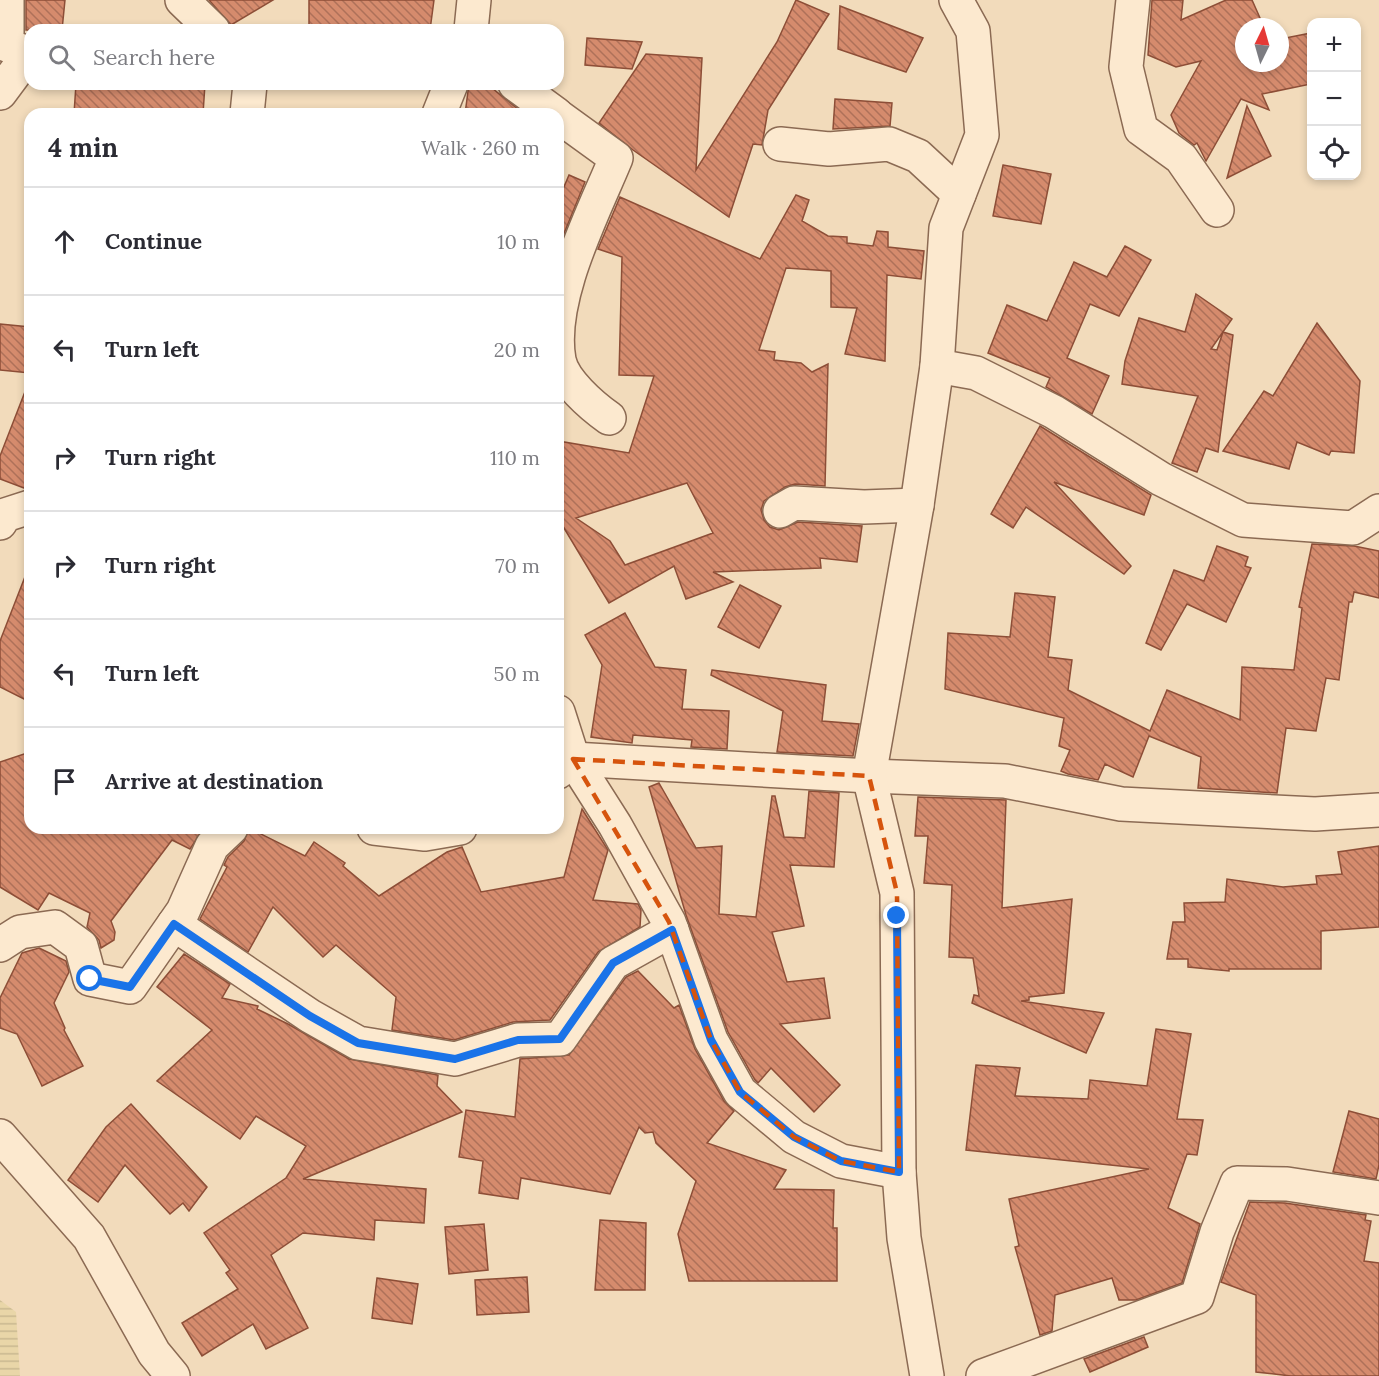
<!DOCTYPE html>
<html lang="en">
<head>
<meta charset="utf-8">
<style>
  :root { --surface:#fff; --page:#f2f2f3; --text:#2b2b33; --muted:#7c7c81; --line:#e1e1e2 }
  body { margin:0; font-family:Lora,serif; background:var(--page); color:var(--text) }
  .controls { position:absolute; right:18px; top:18px; display:grid; overflow:hidden; border-radius:12px; box-shadow:0 3px 9px #0003 }
  .controls button { width:54px; height:54px; display:grid; place-items:center; padding:0; border:0; border-bottom:2px solid var(--line); background:var(--surface); color:var(--text); font:30px sans-serif }
  .compass { position:absolute; left:1235px; top:18px; width:54px; height:54px; border-radius:50%; background:var(--surface); box-shadow:0 3px 9px #0003; rotate:5deg }
  .stop { position:absolute; width:18px; height:18px; margin:-14px; border:4px solid #1a73e8; border-radius:50%; background:#fff }
  .stop.end { background:#1a73e8; border-color:#fff; box-shadow:0 2px 6px #0008 }
  .list { margin:0; padding:0; list-style:none }
  h2 { display:flex; justify-content:space-between; align-items:center; height:78px; margin:0; padding:0 24px; font-size:26px }
  h2 small { font-size:20px; font-weight:400; color:var(--muted) }
  .list li { display:grid; grid-template-columns:39px 1fr auto; gap:18px; align-items:center; box-sizing:border-box; height:108px; padding:0 24px; border-top:2px solid var(--line) }
  .list b { display:block; font-size:22px; white-space:nowrap }
  .list em { font-size:20px; font-style:normal; color:var(--muted) }
  .icon { flex:none; width:33px; height:33px; fill:none; stroke:currentColor; stroke-width:2; stroke-linecap:round; stroke-linejoin:round }
  .map { position:relative; flex:none; width:1379px; height:1376px; overflow:hidden }
  .search { position:absolute; background:var(--surface); box-shadow:0 3px 9px #0003; left:24px; top:24px; width:540px; height:66px; display:flex; align-items:center; gap:15px; box-sizing:border-box; padding:0 21px; border-radius:18px; color:var(--muted); font-size:22px }
  .panel { position:absolute; background:var(--surface); box-shadow:0 3px 9px #0003; left:24px; top:108px; width:540px; height:726px; border-radius:18px }
  .map>svg:first-child { display:block }
  .farmland { fill:url(#farmland-rules) }
  .building { fill:url(#building-back-hatch); stroke:#8d4e37; stroke-width:1.5; fill-rule:evenodd }
  .lines { fill:none; stroke-linecap:round; stroke-linejoin:round }
  .minor-casing { stroke:#8b6a53; stroke-width:36 }
  .minor { stroke:#fce9cf; stroke-width:33 }
  .route { stroke:#1a73e8; stroke-width:8 }
  .marked { fill:none; stroke:#d6540d; stroke-width:4.5; stroke-dasharray:12 8; stroke-linejoin:round }
</style>
</head>
<body>
<div class="map">
<svg width="1379" height="1376" viewBox="0 0 1379 1376">
  <defs>
    <pattern id="farmland-rules" width="6" height="5" patternUnits="userSpaceOnUse" patternTransform="scale(1.5)"><rect width="6" height="5" fill="#e9d6a8"/><path d="M0 2.5h6" fill="none" stroke="#c9b890"/></pattern>
    <pattern id="building-back-hatch" width="6" height="6" patternUnits="userSpaceOnUse" patternTransform="scale(1.5)"><rect width="6" height="6" fill="#d58b6d"/><path d="M-1 5l2 2M0 0l6 6M5-1l2 2" fill="none" stroke="#ae7159"/></pattern>
  </defs>
  <rect width="100%" height="100%" fill="#f2dbbb"/>
  <polygon class="farmland" points="0,1300 16,1312 20,1376 0,1376"/>
  <g class="building">
    <polygon points="26,0 65,0 62,30 26,30"/>
    <polygon points="209,0 273,0 231,25"/>
    <polygon points="309,0 434,0 430,30 309,30"/>
    <polygon points="796,0 829,14 768,110 762,145 753,144 729,217 633,150 599,123 646,54 702,58 696,170 777,42"/>
    <polygon points="1152,0 1183,0 1181,20 1226,0 1252,0 1264,27 1244,27 1244,63 1280,63 1280,39 1311,33 1311,84 1262,94 1269,110 1241,99 1206,161 1197,143 1194,145 1179,133 1171,115 1201,61 1176,67 1148,55"/>
    <polygon points="840,6 923,38 906,72 838,49"/>
    <polygon points="587,38 642,42 632,69 585,65"/>
    <polygon points="76,84 205,84 203,114 74,114"/>
    <polygon points="469,84 487,84 524,114 465,114"/>
    <polygon points="835,99 892,103 890,126 833,129"/>
    <polygon points="1247,106 1271,156 1227,178"/>
    <polygon points="1003,165 1051,174 1041,224 993,216"/>
    <polygon points="569,175 585,182 563,236 558,234 558,201"/>
    <path d="M796,195L809,200L802,221L828,236L847,237V243L873,246L877,231L888,232V247L924,251L921,279L887,275L885,361L845,354L857,308L831,307V271L786,268L759,350L775,352L774,360L801,363L812,372L828,364L825,486L795,484L785,487L764,501L761,510L764,520L770,527L779,530L798,522L862,526L857,562L820,558L821,568L713,572L733,582L686,599L674,566L609,603L561,523L558,524V441L629,453L654,376L619,375L622,257L598,249L620,197L760,259ZM687,483L713,533L625,565L610,541L576,518Z"/>
    <polygon points="1125,246 1151,260 1119,316 1090,304 1067,358 1109,376 1092,414 1046,387 1050,378 988,353 1007,305 1047,321 1074,262 1107,277"/>
    <polygon points="1196,294 1232,319 1211,349 1217,350 1223,332 1233,335 1218,452 1206,448 1197,472 1172,463 1198,396 1122,384 1125,361 1139,318 1185,332"/>
    <polygon points="1317,323 1360,381 1354,453 1331,451 1329,455 1297,442 1289,469 1223,451 1264,391 1273,396"/>
    <polygon points="0,324 30,327 30,373 0,370"/>
    <polygon points="28,384 30,384 30,473 24,488 0,479 0,456"/>
    <polygon points="1040,426 1151,495 1144,515 1054,482 1131,566 1124,574 1026,507 1013,528 991,514"/>
    <polygon points="1312,544 1354,546 1379,551 1379,598 1354,592 1352,602 1349,602 1339,680 1326,678 1316,731 1286,728 1277,793 1198,788 1201,757 1149,736 1133,777 1105,764 1098,780 1068,774 1061,771 1070,750 1059,746 1064,718 945,689 948,633 1010,637 1015,593 1055,597 1048,657 1072,660 1068,690 1150,731 1167,690 1240,720 1242,667 1294,670 1302,608 1299,607"/>
    <polygon points="1217,546 1248,557 1245,566 1251,568 1226,622 1187,604 1161,650 1146,643 1174,570 1204,581"/>
    <polygon points="28,569 30,570 30,702 0,687 0,641"/>
    <polygon points="740,585 781,606 759,648 718,627"/>
    <polygon points="625,613 655,667 686,670 682,709 729,711 727,749 691,747 692,740 633,735 632,743 591,737 602,665 585,635"/>
    <polygon points="712,670 826,685 822,721 859,724 853,756 777,752 783,711 711,675"/>
    <polygon points="30,752 30,828 204,828 190,849 172,840 111,921 115,932 114,940 101,948 99,940 87,927 90,913 49,893 38,910 0,887 0,762"/>
    <polygon points="659,783 696,848 722,846 719,914 756,917 772,796 775,796 784,837 805,838 809,791 839,793 834,867 790,865 804,926 772,932 787,982 824,978 830,1018 780,1024 840,1085 814,1112 771,1068 758,1083 755,1080 728,1032 686,915 649,787"/>
    <polygon points="918,797 1006,800 1002,908 1072,899 1064,993 1029,997 1029,1000 1021,1001 1104,1013 1086,1053 972,1003 974,995 979,996 973,958 949,957 952,885 924,883 928,836 915,836"/>
    <polygon points="582,809 608,850 593,900 638,904 641,910 640,927 598,952 550,1020 513,1022 454,1040 392,1030 396,997 336,945 323,957 273,907 248,952 200,919 227,867 224,865 228,857 244,841 249,828 305,856 314,842 345,863 343,866 379,896 447,852 462,847 481,892 564,877"/>
    <polygon points="1379,846 1379,927 1321,931 1321,969 1229,969 1229,971 1188,967 1188,959 1167,959 1173,922 1185,922 1184,903 1225,902 1227,879 1283,887 1317,884 1316,876 1342,874 1338,852"/>
    <polygon points="39,948 66,961 69,972 54,1003 65,1028 64,1030 83,1066 42,1086 17,1034 0,1028 0,998 22,953"/>
    <polygon points="184,954 230,984 222,998 258,1006 257,1009 288,1024 349,1059 438,1075 437,1086 462,1112 303,1179 426,1189 424,1223 375,1220 374,1240 303,1233 271,1255 308,1328 266,1349 253,1324 202,1356 182,1323 238,1289 226,1273 230,1270 204,1233 286,1178 306,1146 256,1116 240,1139 157,1081 212,1030 157,987"/>
    <polygon points="638,971 674,1008 679,1005 695,1049 724,1101 734,1111 707,1143 786,1170 774,1189 834,1190 833,1228 837,1228 837,1281 689,1281 678,1234 696,1181 656,1143 653,1132 645,1133 639,1127 610,1194 521,1178 518,1199 479,1193 483,1161 459,1157 466,1110 515,1117 520,1059 569,1055 626,977"/>
    <polygon points="1156,1029 1191,1034 1177,1119 1203,1120 1197,1155 1187,1154 1168,1208 1200,1224 1182,1283 1136,1300 1119,1300 1112,1278 1055,1295 1052,1331 1040,1335 1015,1247 1019,1246 1009,1199 1149,1169 966,1150 976,1065 1020,1068 1015,1096 1088,1099 1090,1080 1147,1086"/>
    <polygon points="131,1104 207,1187 189,1211 183,1203 170,1214 125,1165 98,1202 68,1180 106,1127"/>
    <polygon points="1349,1111 1379,1119 1379,1165 1376,1179 1333,1172"/>
    <polygon points="1250,1202 1285,1203 1366,1215 1365,1220 1371,1221 1364,1261 1379,1263 1379,1376 1291,1376 1256,1372 1256,1295 1221,1282"/>
    <polygon points="600,1220 646,1223 645,1290 595,1290"/>
    <polygon points="484,1224 488,1270 449,1274 445,1227"/>
    <polygon points="527,1277 529,1312 477,1315 475,1280"/>
    <polygon points="377,1278 418,1284 412,1324 372,1318"/>
    <polygon points="1144,1337 1148,1347 1090,1372 1084,1359"/>
  </g>
  <g class="lines">
    <defs>
      <g id="minor">
        <polyline points="182,0 213,30"/>
        <polyline points="1133,0 1126,67 1141,129 1181,158 1217,210"/>
        <polyline points="471,30 474,0"/>
        <polyline points="515,84 556,114"/>
        <polyline points="0,93 29,54 7,45 7,0"/>
        <polyline points="247,114 250,84"/>
        <polyline points="439,114 451,84"/>
        <path d="M558,116L616,158C593,214 548,299 559,360C563,381 592,406 609,418"/>
        <polyline points="780,144 829,149 889,144 918,156 959,194"/>
        <polyline points="937,366 976,373 1054,412 1161,479 1243,520 1353,528 1379,511"/>
        <polyline points="780,511 794,503 864,507 917,505"/>
        <polyline points="0,523 5,515 30,507"/>
        <polyline points="558,712 573,759 615,825 669,922 711,1040 740,1092 794,1137 841,1161 899,1172"/>
        <polyline points="558,772 573,759 869,776 1005,781 1121,804 1315,814 1379,810"/>
        <polyline points="374,828 425,834 460,828"/>
        <polyline points="174,924 310,1016 358,1043 455,1059 518,1040 560,1039 613,963 672,930"/>
        <polyline points="0,945 20,932 55,927 81,946 90,979 130,987 183,911 212,846 231,828"/>
        <polyline points="0,1136 89,1237 154,1353 173,1376"/>
        <polyline points="927,1376 904,1238 899,1172 897,893 869,776 917,505 937,366 946,228 982,135 973,31 956,0"/>
        <polyline points="983,1376 1197,1297 1217,1232 1237,1183 1287,1184 1379,1198"/>
      </g>
    </defs>
    <use href="#minor" class="minor-casing"/>
    <use href="#minor" class="minor"/>
  </g>
  <g class="lines">
    <polyline class="route" points="90,979 130,987 174,924 310,1016 358,1043 455,1059 518,1040 560,1039 613,963 672,930 711,1040 740,1092 794,1137 841,1161 899,1172 897,916"/>
  </g>
  <path class="marked" d="M573,759L869,776L897,893L899,1172L841,1161L794,1137L740,1092L711,1040L669,922Z"/>
</svg>
<div class="controls">
<button>+</button>
<button>−</button>
<button><svg class="icon" aria-label="locate" viewBox="0 0 24 24"><circle cx="12" cy="12" r="6"/><path d="M12 2v4M12 18v4M2 12h4M18 12h4"/></svg></button>
</div>
<svg class="compass" viewBox="-18 -18 36 36"><path d="M0-13l5 13h-10z" fill="#e53935"/><path d="M0 13l5-13h-10z" fill="#7c7c81"/></svg>
<div class="stop" style="left:90px;top:979px"></div>
<div class="stop end" style="left:897px;top:916px"></div>
<div class="search"><svg class="icon" aria-label="search" viewBox="0 0 24 24"><circle cx="10" cy="10" r="6"/><path d="M15 15l6 6"/></svg>Search here</div>
<section class="panel">
<h2>4 min<small>Walk · 260 m</small></h2>
<ul class="list">
<li><svg class="icon" aria-label="ahead" viewBox="0 0 24 24"><path d="M12 20V5M6 11l6-6 6 6"/></svg><div><b>Continue</b></div><em>10 m</em></li>
<li><svg class="icon" aria-label="left" viewBox="0 0 24 24"><path d="M17 20v-9H6M10 6l-5 5 5 5"/></svg><div><b>Turn left</b></div><em>20 m</em></li>
<li><svg class="icon" aria-label="right" viewBox="0 0 24 24"><path d="M7 20v-9h11M14 6l5 5-5 5"/></svg><div><b>Turn right</b></div><em>110 m</em></li>
<li><svg class="icon" aria-label="right" viewBox="0 0 24 24"><path d="M7 20v-9h11M14 6l5 5-5 5"/></svg><div><b>Turn right</b></div><em>70 m</em></li>
<li><svg class="icon" aria-label="left" viewBox="0 0 24 24"><path d="M17 20v-9H6M10 6l-5 5 5 5"/></svg><div><b>Turn left</b></div><em>50 m</em></li>
<li><svg class="icon" aria-label="arrive" viewBox="0 0 24 24"><path d="M6 21V4h12l-3 4 3 4H6"/></svg><div><b>Arrive at destination</b></div></li>
</ul>
</section>
</div>
</body>
</html>
